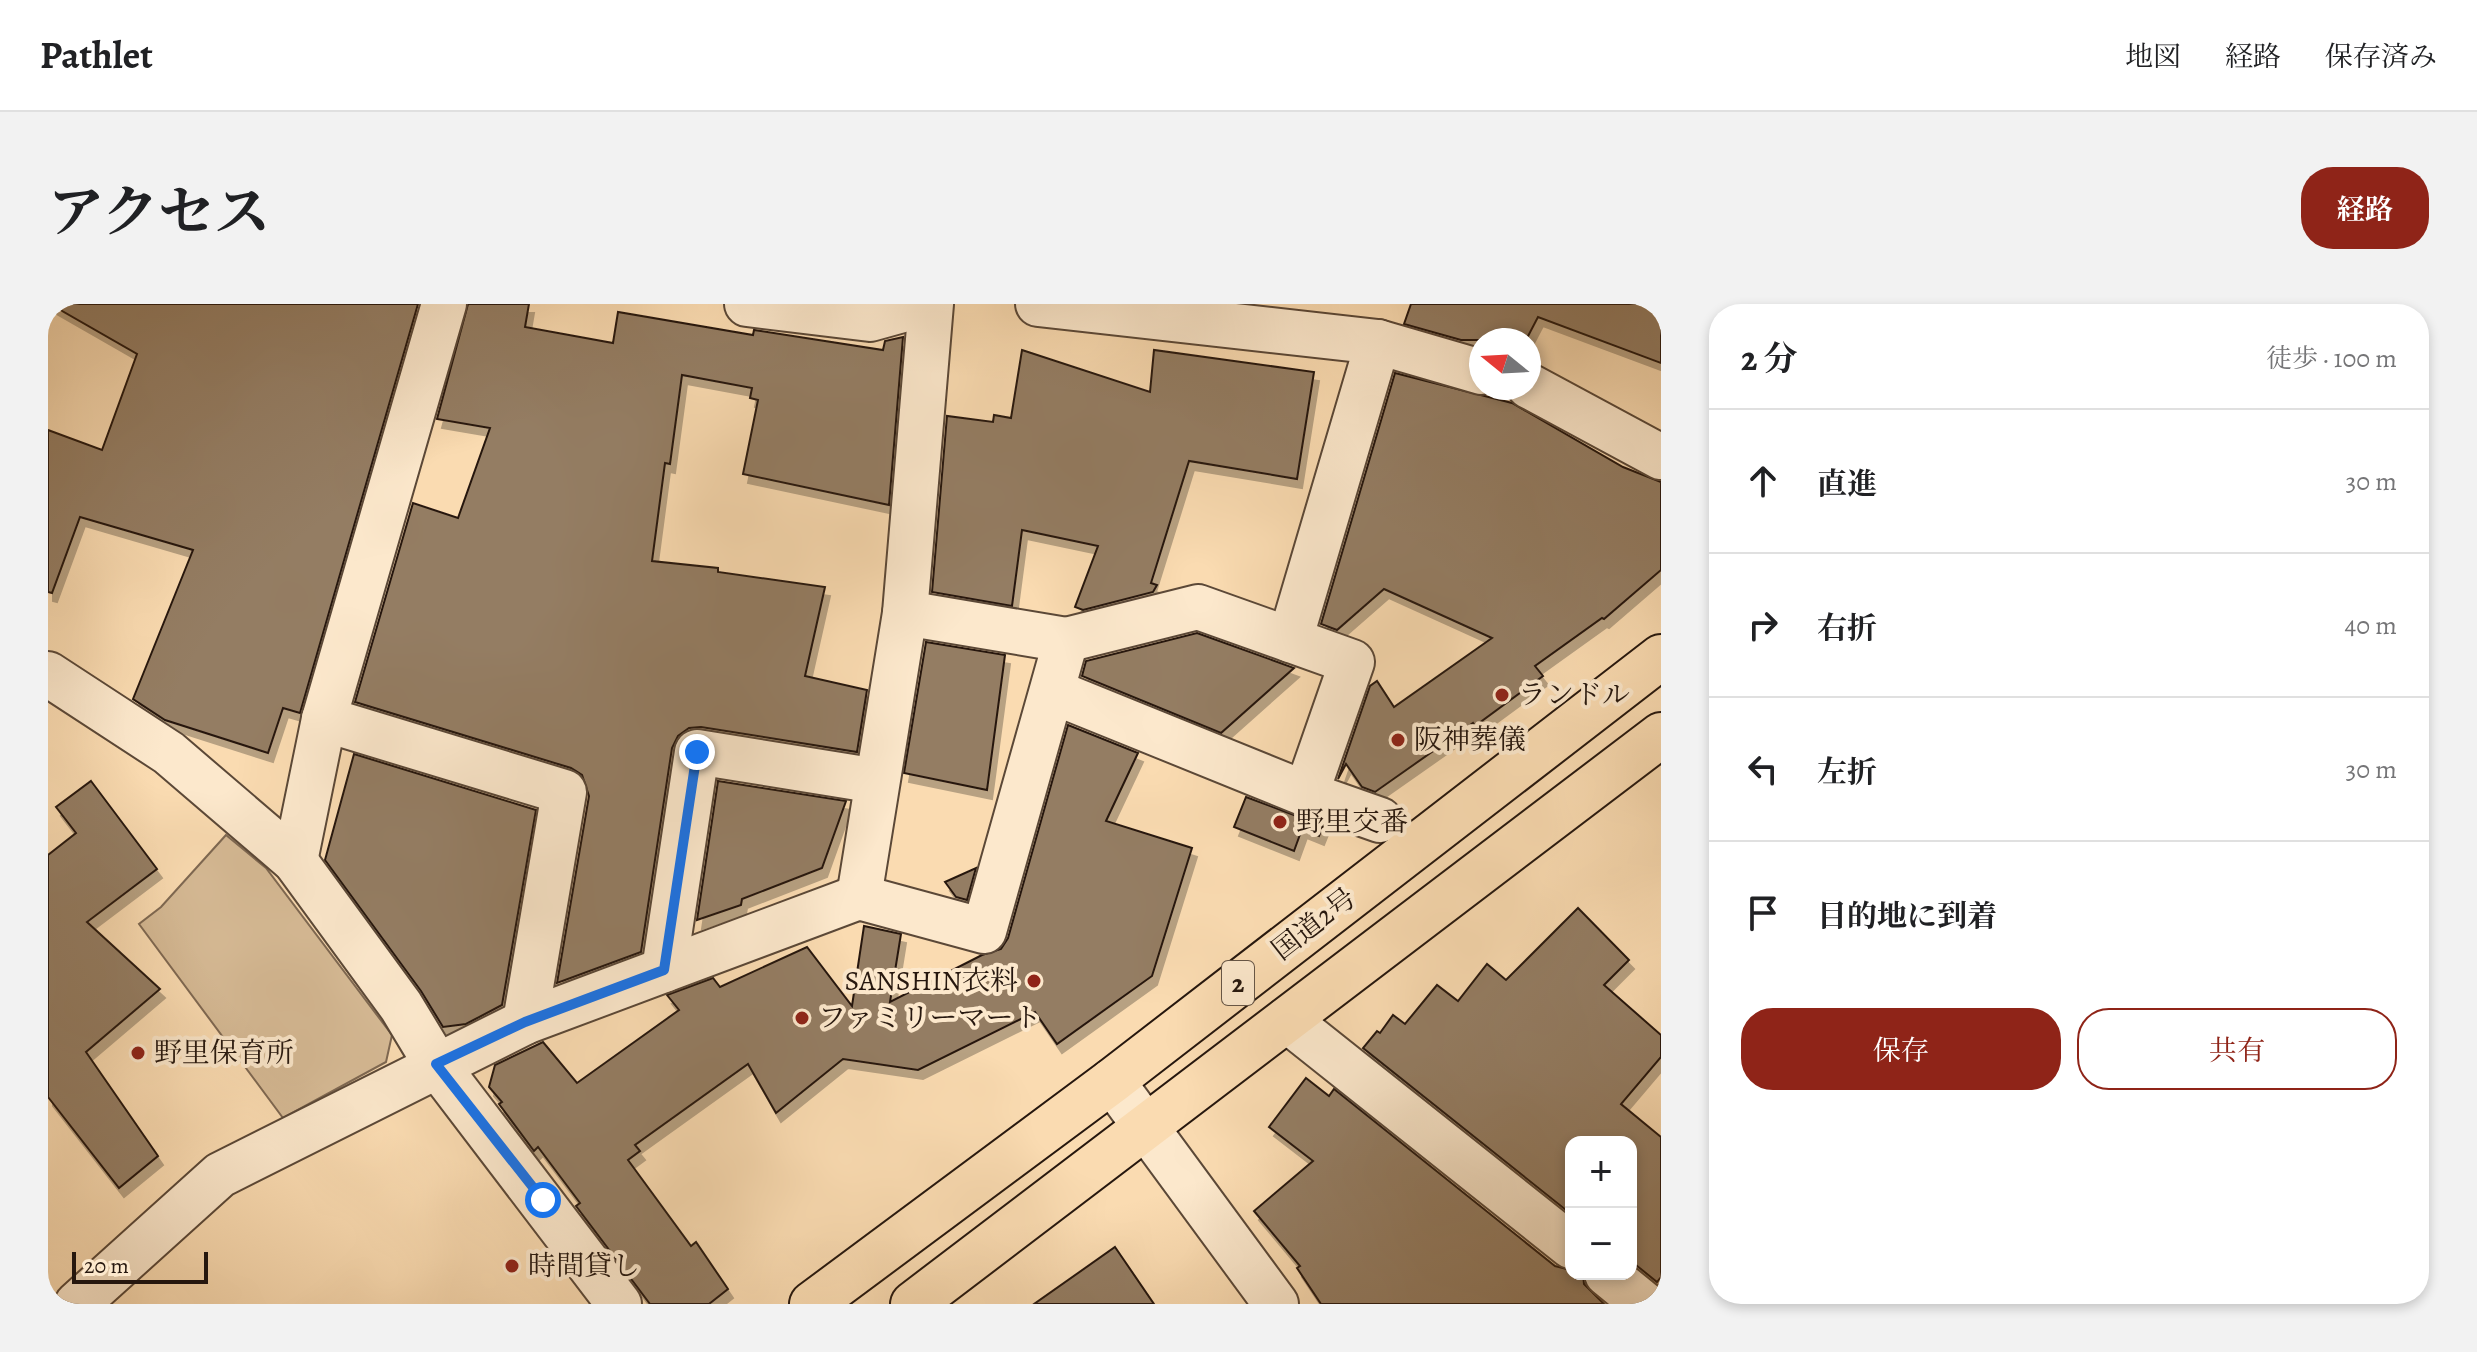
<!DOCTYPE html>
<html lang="ja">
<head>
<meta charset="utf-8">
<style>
  :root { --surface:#fff; --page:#f2f2f2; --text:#202124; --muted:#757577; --line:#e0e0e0; --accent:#8f2418 }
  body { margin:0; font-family:Alegreya,"Noto Serif JP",serif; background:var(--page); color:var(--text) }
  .controls { position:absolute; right:24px; bottom:24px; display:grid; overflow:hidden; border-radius:16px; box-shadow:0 4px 12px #0003 }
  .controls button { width:72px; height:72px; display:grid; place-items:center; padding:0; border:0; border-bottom:2px solid var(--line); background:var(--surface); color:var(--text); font:40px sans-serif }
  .compass { position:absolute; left:1421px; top:24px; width:72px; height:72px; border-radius:50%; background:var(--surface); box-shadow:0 4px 12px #0003; rotate:288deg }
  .scale { position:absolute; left:24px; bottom:20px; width:136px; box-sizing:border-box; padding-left:8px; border:4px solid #26170e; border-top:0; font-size:22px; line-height:28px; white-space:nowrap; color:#26170e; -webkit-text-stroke:6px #fce8cc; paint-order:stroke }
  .stop { position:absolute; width:24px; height:24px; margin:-18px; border:6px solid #1a73e8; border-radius:50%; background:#fff }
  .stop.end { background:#1a73e8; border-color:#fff; box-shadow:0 2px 8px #0008 }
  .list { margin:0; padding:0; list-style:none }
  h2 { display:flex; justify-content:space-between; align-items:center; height:104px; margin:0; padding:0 32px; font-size:34px }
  h2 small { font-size:26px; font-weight:400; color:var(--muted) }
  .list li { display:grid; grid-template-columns:52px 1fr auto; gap:24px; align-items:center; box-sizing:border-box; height:144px; padding:0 32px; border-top:2px solid var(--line) }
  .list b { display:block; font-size:30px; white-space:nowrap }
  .list em { font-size:26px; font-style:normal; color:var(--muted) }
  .actions { display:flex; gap:16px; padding:24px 32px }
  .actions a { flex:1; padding:18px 0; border:2px solid var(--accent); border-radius:32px; text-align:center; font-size:28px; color:var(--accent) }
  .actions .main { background:var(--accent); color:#fff }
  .icon { flex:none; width:44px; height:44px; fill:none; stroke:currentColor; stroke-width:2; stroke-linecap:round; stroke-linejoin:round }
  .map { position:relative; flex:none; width:1613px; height:1000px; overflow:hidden; border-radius:32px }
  header { display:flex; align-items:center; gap:48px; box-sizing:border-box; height:112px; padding:0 40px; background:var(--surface); border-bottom:2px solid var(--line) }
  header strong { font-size:38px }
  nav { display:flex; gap:44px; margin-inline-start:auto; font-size:28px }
  .intro { display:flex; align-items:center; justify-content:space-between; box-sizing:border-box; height:192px; padding:0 48px }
  h1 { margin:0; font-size:56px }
  .button { padding:20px 36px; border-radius:32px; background:var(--accent); color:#fff; font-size:28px; font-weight:700 }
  main { display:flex; gap:48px; padding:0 48px }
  aside { flex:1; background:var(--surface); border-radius:32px; box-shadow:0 4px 12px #0003 }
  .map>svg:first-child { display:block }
  .green { fill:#d6ba95; stroke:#7e6852; stroke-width:2 }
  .building { fill:#947d63; stroke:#26170e; stroke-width:2; filter:url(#shadow) }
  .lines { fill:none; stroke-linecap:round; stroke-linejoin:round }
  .minor-casing { stroke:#5b4837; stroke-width:48 }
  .highway-casing { stroke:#26170e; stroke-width:48 }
  .minor { stroke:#fce8cc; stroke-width:44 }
  .highway { stroke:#fadbb1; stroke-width:44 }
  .route { stroke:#1a73e8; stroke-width:10 }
  .poi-dot { fill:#8f2418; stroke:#fce8cc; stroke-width:3 }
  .labels { text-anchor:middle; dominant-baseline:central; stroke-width:8; stroke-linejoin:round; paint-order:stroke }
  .shield { fill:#fce8cc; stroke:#665647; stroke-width:2 }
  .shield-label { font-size:26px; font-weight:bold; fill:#26170e }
  .poi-label { font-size:28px; fill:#26170e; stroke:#fce8cc; text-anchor:start }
  .street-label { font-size:28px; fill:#26170e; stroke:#fce8cc }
</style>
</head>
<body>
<header>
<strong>Pathlet</strong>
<nav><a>地図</a><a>経路</a><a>保存済み</a></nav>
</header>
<div class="intro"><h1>アクセス</h1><a class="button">経路</a></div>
<main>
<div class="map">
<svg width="1613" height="1000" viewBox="0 0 1613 1000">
  <defs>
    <filter id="shadow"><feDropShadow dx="5" dy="9" stdDeviation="0" flood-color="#0004"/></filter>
  </defs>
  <rect width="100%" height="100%" fill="#fadbb1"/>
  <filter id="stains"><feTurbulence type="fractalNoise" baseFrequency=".0025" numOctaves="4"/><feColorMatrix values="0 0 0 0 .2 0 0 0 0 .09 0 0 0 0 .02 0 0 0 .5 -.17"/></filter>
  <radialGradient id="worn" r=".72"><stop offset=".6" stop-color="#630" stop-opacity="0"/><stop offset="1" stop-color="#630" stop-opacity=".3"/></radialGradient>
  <polygon class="green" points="178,531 218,564 344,731 338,758 235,814 91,620 113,603"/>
  <g class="building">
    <polygon points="2,0 370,0 252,409 235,404 220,449 117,416 85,395 145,246 32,213 4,289 0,288 0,126 54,146 89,50"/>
    <polygon points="420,0 481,0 477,23 565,39 570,8 705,31 706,26 835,46 837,37 855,33 841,201 695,170 710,96 702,94 704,84 634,71 622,160 617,159 604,257 670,264 670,268 777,283 757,372 819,386 809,448 653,423 641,424 630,432 624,444 593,648 509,679 541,492 534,471 523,464 307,398 365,199 410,214 442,124 389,115"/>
    <polygon points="1363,0 1613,0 1613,59 1490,13 1478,36 1413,36 1356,20"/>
    <polygon points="974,46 1102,88 1106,46 1266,68 1249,175 1141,157 1103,279 1109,281 1105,288 1035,306 1027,303 1050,242 974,226 964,302 884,288 899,112 945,118 946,111 963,114"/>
    <polygon points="1347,69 1464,99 1575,163 1613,178 1613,266 1556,315 1554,314 1487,362 1495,372 1427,422 1425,419 1327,488 1314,483 1298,460 1290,475 1322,382 1329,377 1346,403 1444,334 1336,285 1289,326 1273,320"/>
    <polygon points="1149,329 1246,364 1173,429 1034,372 1038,357"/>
    <polygon points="878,338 957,351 939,486 856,469"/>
    <polygon points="1020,421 1090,449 1058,517 1144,544 1104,672 1009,740 987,708 870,766 795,755 728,809 700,760 587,841 592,847 580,856 643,942 648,938 680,985 661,1000 602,1000 528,902 532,899 490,843 486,847 451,800 454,798 441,783 447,761 495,738 529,779 631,706 619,691 665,674 672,683 759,643 804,702 816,622 853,630 842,698 934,651 953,645 960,634"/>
    <polygon points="306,450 488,506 454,701 418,720 395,723 373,687 277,556"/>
    <polygon points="43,477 109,565 39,618 112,685 38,748 110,852 71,884 0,793 0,551 28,529 8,503"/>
    <polygon points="670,477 798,497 774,564 694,595 693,601 649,616"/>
    <polygon points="1198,493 1275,522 1271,532 1254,525 1246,547 1186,523"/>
    <polygon points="928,564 919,596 908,593 897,578"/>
    <polygon points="1530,604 1581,656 1556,681 1613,731 1613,753 1573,800 1613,833 1613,973 1609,978 1583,957 1583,838 1523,838 1523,910 1315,744 1329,727 1332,729 1345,711 1357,720 1389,681 1410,697 1439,660 1458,676"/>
    <polygon points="1258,774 1281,792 1286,785 1507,962 1523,966 1523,970 1535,970 1536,980 1556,1000 1273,1000 1249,964 1252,962 1206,907 1265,857 1221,823"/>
    <polygon points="1067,943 1106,1000 986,1000"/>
  </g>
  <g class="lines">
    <defs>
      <g id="minor">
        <polyline points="699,0 822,15 876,0"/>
        <polyline points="990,0 1330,38 1433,68"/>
        <polyline points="1481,82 1613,153"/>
        <polyline points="1018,336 1150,303 1304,358 1258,490"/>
        <polyline points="1242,336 1330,38"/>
        <polyline points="0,370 121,449 247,557 353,702 388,760 571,1000"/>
        <polyline points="1006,388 1258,490 1332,516"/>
        <polyline points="276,415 516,488 477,718"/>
        <polyline points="247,557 276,415 396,0"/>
        <polyline points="811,593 857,309 883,0"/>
        <polyline points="616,666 649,448 829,477"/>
        <polyline points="1239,716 1523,942"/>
        <polyline points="1064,777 1228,1000"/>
        <polyline points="1559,970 1596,1000"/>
        <polyline points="29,1000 172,871 477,718 811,593 936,627 1018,336 857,309"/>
      </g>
      <g id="highway">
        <polyline points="764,1000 1064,777 1613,353"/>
        <polyline points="865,1000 1613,431"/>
      </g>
    </defs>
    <use href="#minor" class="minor-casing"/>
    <use href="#highway" class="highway-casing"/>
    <use href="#minor" class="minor"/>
    <use href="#highway" class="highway"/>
  </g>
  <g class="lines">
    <polyline class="route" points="495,896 388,760 477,718 616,666 649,448"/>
  </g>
  <g class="poi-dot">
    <circle cx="1454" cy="391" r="8"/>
    <circle cx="1350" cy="436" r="8"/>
    <circle cx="1232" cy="518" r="8"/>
    <circle cx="986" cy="677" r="8"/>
    <circle cx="754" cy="714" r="8"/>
    <circle cx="90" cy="749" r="8"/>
    <circle cx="464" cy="962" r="8"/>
  </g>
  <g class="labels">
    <rect class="shield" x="1174" y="657" width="32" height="44" rx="6"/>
    <g class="shield-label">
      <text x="1190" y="679">2</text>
    </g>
    <g class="poi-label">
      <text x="1470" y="391">ランドル</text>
      <text x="1366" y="436">阪神葬儀</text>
      <text x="1248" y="518">野里交番</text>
      <text x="970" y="677" text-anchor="end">SANSHIN衣料</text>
      <text x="770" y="714">ファミリーマート</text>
      <text x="106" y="749">野里保育所</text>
      <text x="480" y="962">時間貸し</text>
    </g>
    <g class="street-label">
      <text transform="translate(1266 620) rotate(-38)">国道2号</text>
    </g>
  </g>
  <rect width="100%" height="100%" filter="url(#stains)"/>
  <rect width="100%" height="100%" fill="url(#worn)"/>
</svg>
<div class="controls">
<button>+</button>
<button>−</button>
</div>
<svg class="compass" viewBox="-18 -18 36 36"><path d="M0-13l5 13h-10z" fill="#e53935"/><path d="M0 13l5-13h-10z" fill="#757577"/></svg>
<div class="scale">20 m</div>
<div class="stop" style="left:495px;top:896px"></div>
<div class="stop end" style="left:649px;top:448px"></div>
</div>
<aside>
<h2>2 分<small>徒歩 · 100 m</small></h2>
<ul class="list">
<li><svg class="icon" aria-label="ahead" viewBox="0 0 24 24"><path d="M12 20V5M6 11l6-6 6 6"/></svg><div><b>直進</b></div><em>30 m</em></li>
<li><svg class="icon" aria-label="right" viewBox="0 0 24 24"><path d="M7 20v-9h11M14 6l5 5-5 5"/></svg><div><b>右折</b></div><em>40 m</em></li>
<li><svg class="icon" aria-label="left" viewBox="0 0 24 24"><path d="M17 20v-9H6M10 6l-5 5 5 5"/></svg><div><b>左折</b></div><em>30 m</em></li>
<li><svg class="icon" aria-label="arrive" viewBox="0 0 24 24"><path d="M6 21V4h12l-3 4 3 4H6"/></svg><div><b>目的地に到着</b></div></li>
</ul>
<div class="actions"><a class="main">保存</a><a>共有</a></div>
</aside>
</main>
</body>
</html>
